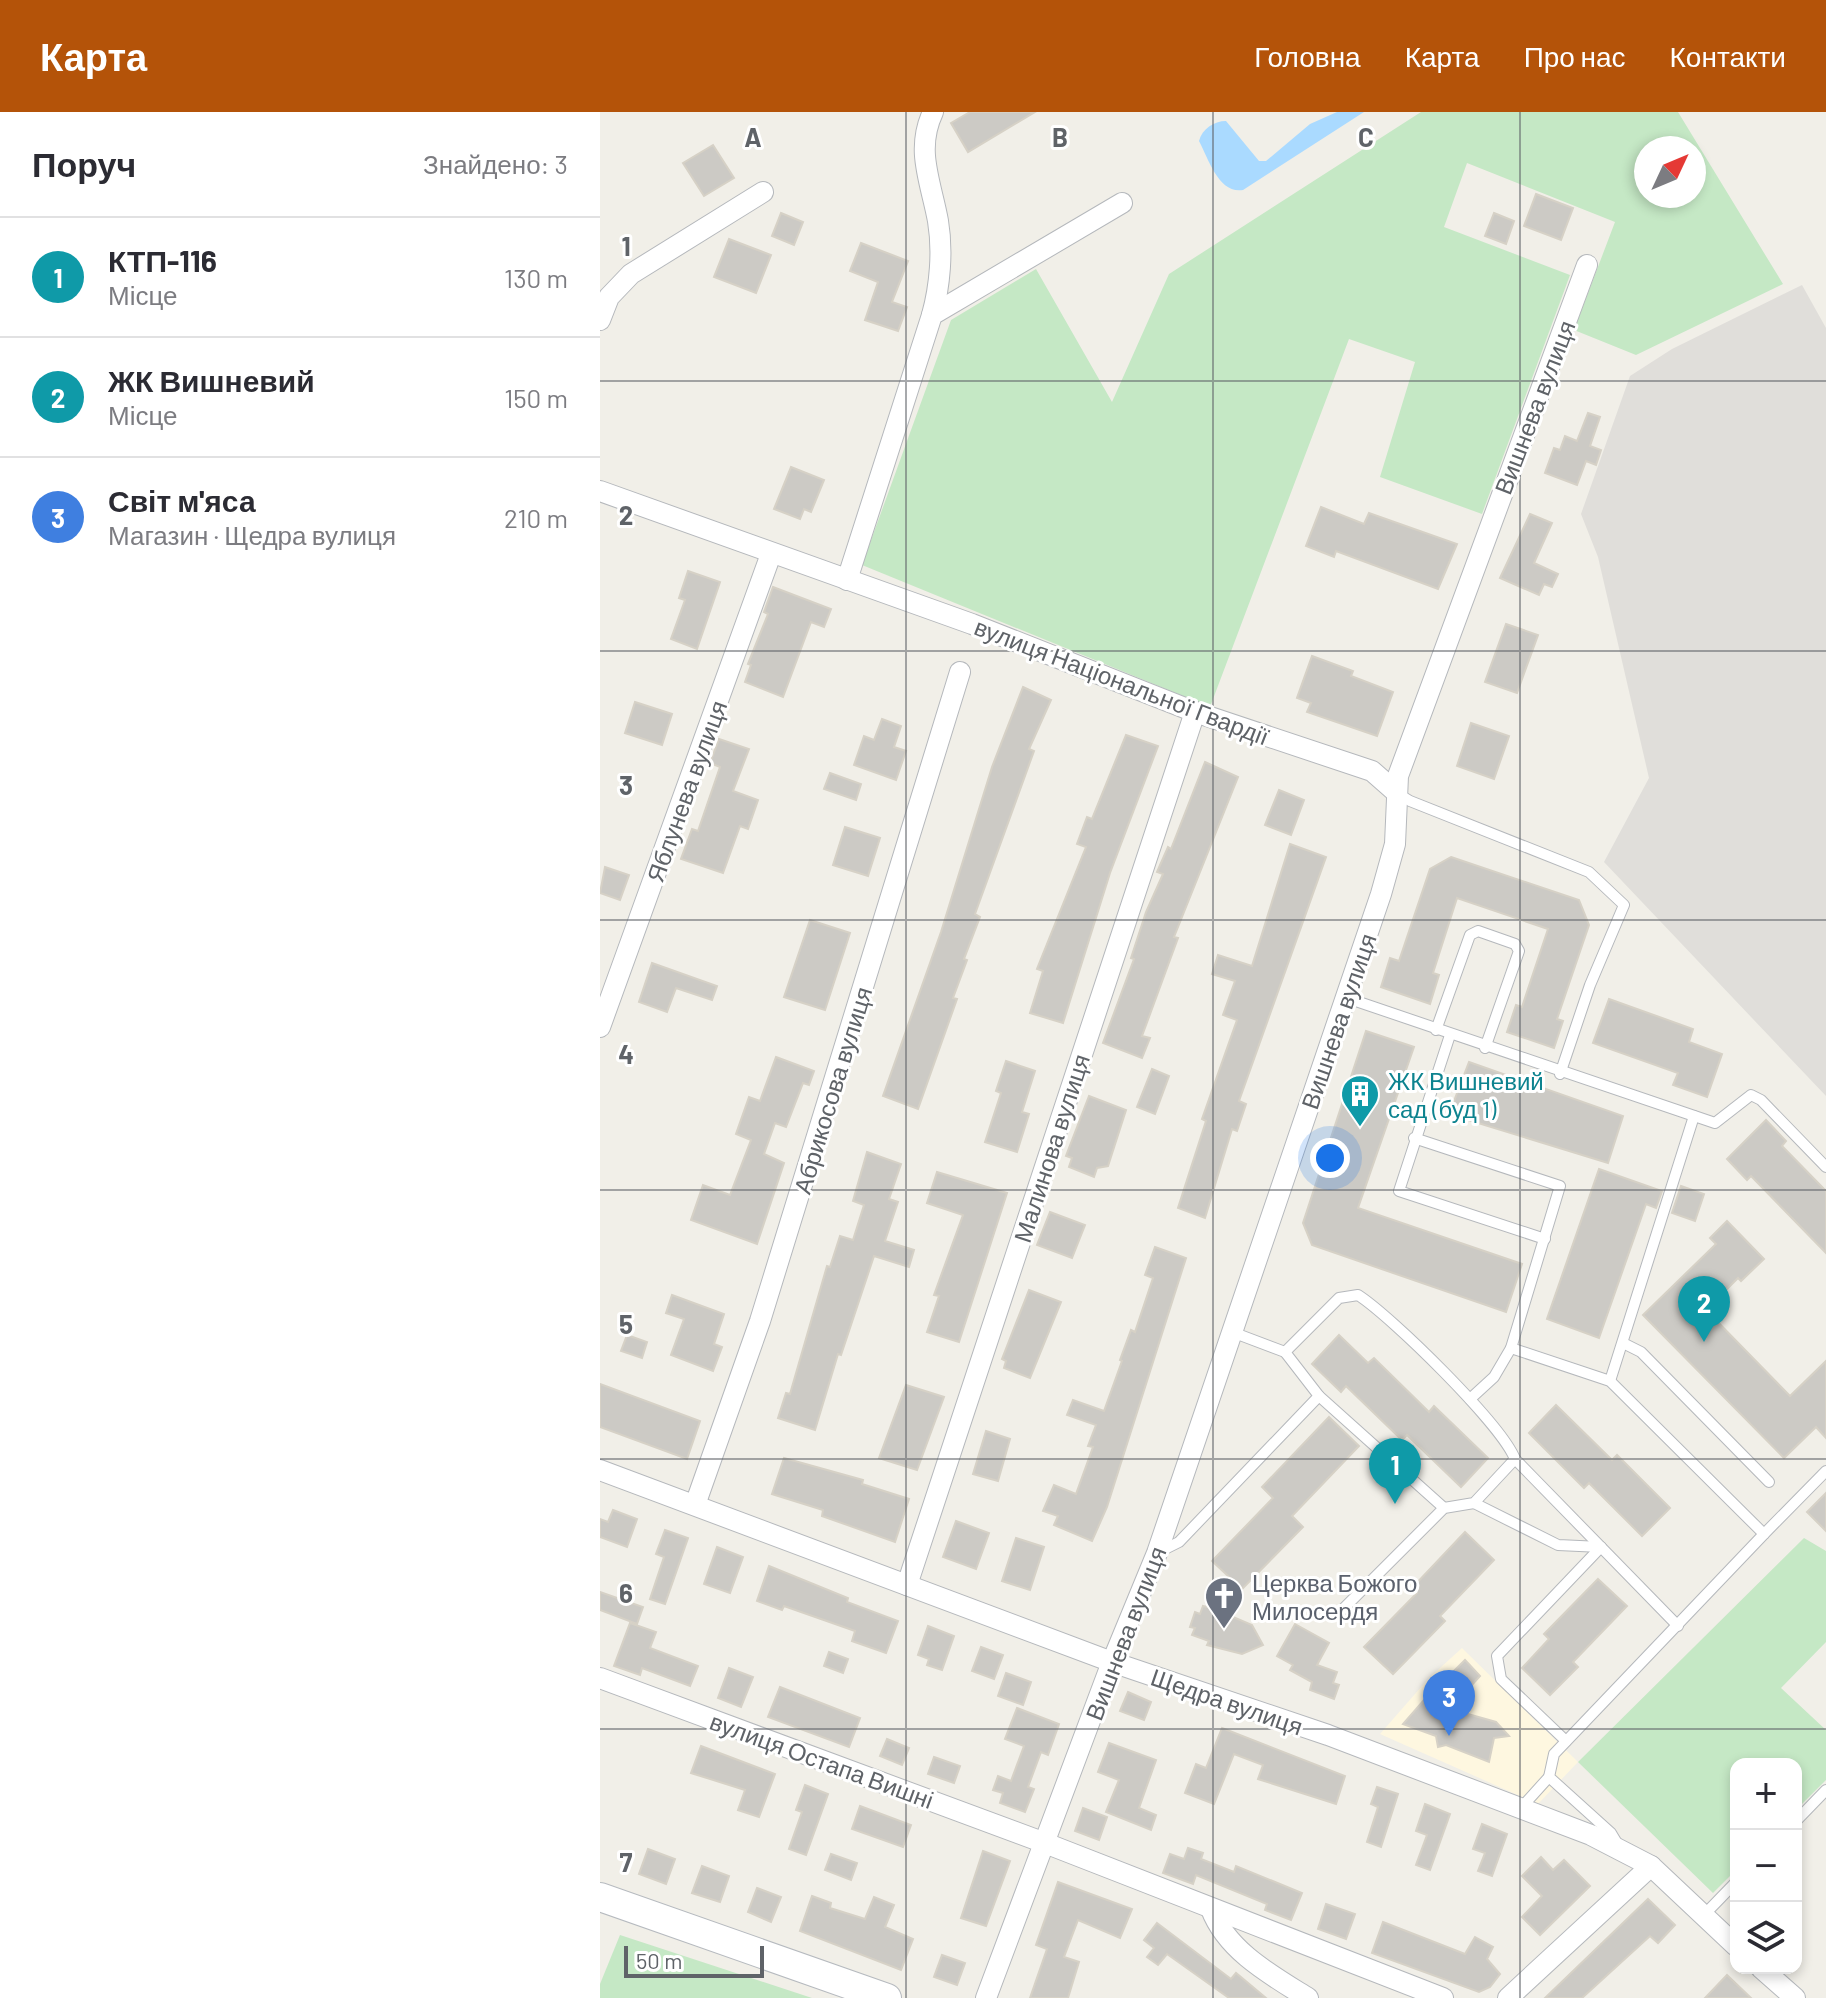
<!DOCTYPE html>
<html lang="uk">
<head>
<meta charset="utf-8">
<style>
  :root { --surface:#fff; --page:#f7f7f7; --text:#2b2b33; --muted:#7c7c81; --line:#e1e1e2; --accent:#b45309 }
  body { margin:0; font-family:Barlow,sans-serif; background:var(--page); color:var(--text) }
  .controls { position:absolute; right:24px; bottom:24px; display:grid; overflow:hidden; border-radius:16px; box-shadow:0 4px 12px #0003 }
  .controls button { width:72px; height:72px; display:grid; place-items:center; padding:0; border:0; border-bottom:2px solid var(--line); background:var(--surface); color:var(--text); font:40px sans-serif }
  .compass { position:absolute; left:1034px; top:24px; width:72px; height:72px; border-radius:50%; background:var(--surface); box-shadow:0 4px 12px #0003; rotate:46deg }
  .scale { position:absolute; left:24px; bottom:20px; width:140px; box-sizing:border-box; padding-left:8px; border:4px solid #5f6368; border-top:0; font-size:22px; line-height:28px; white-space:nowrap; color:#5f6368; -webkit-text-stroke:6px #fff; paint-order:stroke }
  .you { position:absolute; left:730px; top:1046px; width:28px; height:28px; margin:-20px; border:6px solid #fff; border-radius:50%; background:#1a73e8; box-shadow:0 0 0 12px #1a73e833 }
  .badge { display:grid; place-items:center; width:52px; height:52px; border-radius:50%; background:var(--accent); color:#fff; font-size:26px; font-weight:700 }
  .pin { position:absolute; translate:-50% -66px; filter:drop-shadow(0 2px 4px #0008) }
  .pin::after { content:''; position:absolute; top:42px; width:28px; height:24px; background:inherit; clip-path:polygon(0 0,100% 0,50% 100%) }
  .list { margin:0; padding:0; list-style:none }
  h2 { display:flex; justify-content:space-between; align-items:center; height:104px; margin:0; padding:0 32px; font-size:34px }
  h2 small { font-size:26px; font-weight:400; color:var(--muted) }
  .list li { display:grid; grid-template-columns:52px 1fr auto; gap:24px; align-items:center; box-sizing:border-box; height:120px; padding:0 32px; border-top:2px solid var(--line) }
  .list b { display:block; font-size:30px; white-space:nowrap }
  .list p { margin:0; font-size:26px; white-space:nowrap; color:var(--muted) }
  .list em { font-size:26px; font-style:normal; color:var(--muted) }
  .icon { flex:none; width:44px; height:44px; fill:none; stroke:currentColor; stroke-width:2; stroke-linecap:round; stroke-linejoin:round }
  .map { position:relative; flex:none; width:1226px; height:1886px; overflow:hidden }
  header { display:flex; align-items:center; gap:48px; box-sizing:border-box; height:112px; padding:0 40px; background:var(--accent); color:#fff }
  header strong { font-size:38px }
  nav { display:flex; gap:44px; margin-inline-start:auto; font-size:28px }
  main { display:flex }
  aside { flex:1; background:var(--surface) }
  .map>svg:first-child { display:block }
  .commercial { fill:#fef7e0 }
  .industrial { fill:#e0deda }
  .green { fill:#c5e8c5; fill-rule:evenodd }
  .water { fill:#aadaff }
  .building { fill:#cccac5; stroke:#d6d1c6; stroke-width:2 }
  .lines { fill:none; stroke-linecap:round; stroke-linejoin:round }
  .lane-casing { stroke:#b5b8bc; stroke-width:12 }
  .street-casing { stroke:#b5b8bc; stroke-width:22 }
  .secondary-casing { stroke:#b6babf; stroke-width:30 }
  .lane { stroke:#fff; stroke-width:10 }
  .street { stroke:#fff; stroke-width:20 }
  .secondary { stroke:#fff; stroke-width:28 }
  .grid { fill:none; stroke:#5f6368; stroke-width:2; stroke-opacity:0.55 }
  .labels { text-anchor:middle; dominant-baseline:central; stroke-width:6; stroke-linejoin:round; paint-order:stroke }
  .street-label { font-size:24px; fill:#5f6368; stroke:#fff }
  .culture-label { font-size:24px; fill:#0d838f; stroke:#fff; text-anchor:start }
  .worship-label { font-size:24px; fill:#5b616d; stroke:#fff; text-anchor:start }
  .grid-label { font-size:26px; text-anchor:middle; font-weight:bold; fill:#5f6368; stroke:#fff; stroke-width:6; stroke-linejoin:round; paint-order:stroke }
</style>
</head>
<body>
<header>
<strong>Карта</strong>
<nav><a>Головна</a><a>Карта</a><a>Про нас</a><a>Контакти</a></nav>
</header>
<main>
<aside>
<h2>Поруч<small>Знайдено: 3</small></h2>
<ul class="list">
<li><span class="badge" style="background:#0f9aa8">1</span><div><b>КТП-116</b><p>Місце</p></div><em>130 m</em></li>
<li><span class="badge" style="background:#0f9aa8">2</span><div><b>ЖК Вишневий</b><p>Місце</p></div><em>150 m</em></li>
<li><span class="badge" style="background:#3f7fe0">3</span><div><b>Світ м'яса</b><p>Магазин · Щедра вулиця</p></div><em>210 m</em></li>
</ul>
</aside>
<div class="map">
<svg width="1226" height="1886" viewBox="0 0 1226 1886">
  <rect width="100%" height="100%" fill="#f1efe8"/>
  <polygon class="commercial" points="862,1536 978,1650 938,1692 780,1622 829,1566"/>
  <polygon class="industrial" points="1202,173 1226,216 1226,984 1004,750 1049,666 998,445 981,402 1030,264 1072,237"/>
  <g class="green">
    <path d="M821,0H1078L1183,172L1036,243L974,218L1015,110L867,51L844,115L970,163L882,402L780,365L815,250L749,227L610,595L262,453L351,208L436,157L512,290L569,162ZM1046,36H1094V84H1046Z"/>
    <polygon points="1204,1426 1226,1439 1226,1530 1181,1576 1226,1618 1226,1668 1196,1698 1196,1652 1136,1652 1136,1758 1113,1781 978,1650"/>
    <polygon points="20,1823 212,1886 0,1886 0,1872"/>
  </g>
  <path class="water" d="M737,0H764L643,78C619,82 609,48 599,29C602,17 614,9 626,9L659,49H666L710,12Z"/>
  <g class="building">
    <polygon points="370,0 435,0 368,40 351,11"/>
    <polygon points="113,33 134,66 104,84 83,51"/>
    <polygon points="936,82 973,96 961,128 924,114"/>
    <polygon points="181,101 203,110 194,133 172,124"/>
    <polygon points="894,101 914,109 906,132 885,124"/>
    <polygon points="129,127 171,143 156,181 114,165"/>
    <polygon points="261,131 308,149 292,190 307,195 298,219 265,208 278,170 250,159"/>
    <polygon points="988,301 1000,305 990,334 1001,338 996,353 986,349 977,373 945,361 954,336 960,338 965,324 977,329"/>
    <polygon points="191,355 224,368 211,400 204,397 200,407 174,397"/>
    <polygon points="721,395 764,412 769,401 857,432 838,477 736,439 734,445 706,434"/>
    <polygon points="930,402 952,411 934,451 958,462 952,475 944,472 939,483 900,466"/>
    <polygon points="88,459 120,470 97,537 71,527 85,488 79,486"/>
    <polygon points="173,475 231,497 224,515 211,510 183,585 145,570 151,553 148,552 168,502 164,500"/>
    <polygon points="906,512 938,523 917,581 885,570"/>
    <polygon points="712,544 753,559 751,564 793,580 777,624 707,600 711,591 697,586"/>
    <polygon points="423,575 451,588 429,637 434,639 375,802 380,805 364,847 367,848 353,886 357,887 318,997 283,984 341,820 392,655"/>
    <polygon points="35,590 72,602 62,633 25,621"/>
    <polygon points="282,607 301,614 294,635 306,639 296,668 254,653 264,624 274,628"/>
    <polygon points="871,611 909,624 894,667 857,654"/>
    <polygon points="526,623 558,634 510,761 463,911 430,901 443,859 437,857 486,735 477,732 487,705 492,707"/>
    <polygon points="119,627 149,637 133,679 158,688 148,717 140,714 123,761 81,747 92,717 98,719 120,655 110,651"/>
    <polygon points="605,650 638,665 574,825 578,826 542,924 550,926 542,946 503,931 534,847 531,846 546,800 563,762 557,760 568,735 571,737"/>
    <polygon points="230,661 261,672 256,688 224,677"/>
    <polygon points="679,678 704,688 691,723 665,713"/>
    <polygon points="245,715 280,726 268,764 233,753"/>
    <polygon points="690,732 726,745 639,989 646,992 637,1019 632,1017 605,1106 578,1096 606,1009 602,1007 637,908 623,903 635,869 612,862 618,843 652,854"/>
    <polygon points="851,745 979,788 989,813 957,907 963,909 954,936 907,920 916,893 922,895 948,817 857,786 833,861 839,863 830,892 781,875 790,846 799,849 830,757"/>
    <polygon points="5,755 29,763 20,788 0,781"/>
    <polygon points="210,808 250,821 225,898 184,885"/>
    <polygon points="52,851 117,874 112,888 76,876 67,900 39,890"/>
    <polygon points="1009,887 1093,917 1089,930 1122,942 1107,985 1073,973 1078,961 993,931"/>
    <polygon points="766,919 814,935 758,1096 922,1152 906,1200 712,1133 703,1111"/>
    <polygon points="176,945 214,959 209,973 203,971 186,1015 175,1011 164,1042 184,1051 157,1132 91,1108 103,1073 130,1083 151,1028 136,1022 149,985 160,989"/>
    <polygon points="406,949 435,959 422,1000 429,1002 417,1040 385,1030 401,981 396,979"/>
    <polygon points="869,950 1023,1004 1008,1051 849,1002"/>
    <polygon points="552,957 569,964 555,1002 537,995"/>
    <polygon points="489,984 526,998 508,1054 497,1056 494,1065 469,1055 472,1046 466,1044"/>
    <polygon points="1166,1008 1186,1029 1182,1034 1226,1079 1226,1141 1151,1064 1147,1068 1127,1047"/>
    <polygon points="267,1040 301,1052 289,1087 298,1090 285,1129 314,1138 309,1155 274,1144 241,1243 238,1242 215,1318 178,1306 186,1281 190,1282 227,1154 230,1155 240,1124 253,1128 264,1093 253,1089"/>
    <polygon points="999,1057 1062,1079 1056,1096 1046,1092 999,1226 947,1207"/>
    <polygon points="337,1060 407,1081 359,1230 327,1220 339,1184 334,1183 363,1103 327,1091"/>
    <polygon points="1081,1074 1104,1082 1095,1109 1072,1101"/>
    <polygon points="450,1100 485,1113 472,1146 437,1133"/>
    <polygon points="1127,1109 1164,1147 1141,1169 1138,1166 1106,1198 1190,1284 1226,1249 1226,1326 1216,1315 1184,1346 1043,1203 1116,1132 1110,1126"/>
    <polygon points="555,1135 586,1146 507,1395 492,1429 454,1413 458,1404 443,1399 454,1373 476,1382 493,1335 488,1334 496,1313 467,1303 473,1288 504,1299 522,1249 520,1248 531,1218 535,1220 553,1166 545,1163"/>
    <polygon points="429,1178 461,1190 430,1266 404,1256 406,1249 402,1247"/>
    <polygon points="72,1183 124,1202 114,1232 122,1235 113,1259 71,1243 84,1207 66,1201"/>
    <polygon points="27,1223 47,1230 42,1246 21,1239"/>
    <polygon points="739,1223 768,1251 774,1246 829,1300 834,1294 888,1346 861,1375 807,1323 802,1328 746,1274 741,1280 712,1252"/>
    <polygon points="0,1272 100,1309 87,1347 0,1315"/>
    <polygon points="306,1273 344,1285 317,1358 279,1346"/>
    <polygon points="956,1293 1012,1348 1017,1343 1070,1396 1042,1424 989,1371 984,1376 929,1321"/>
    <polygon points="729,1305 759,1334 692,1404 703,1415 642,1477 612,1449 673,1386 662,1375"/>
    <polygon points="386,1319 410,1327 398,1369 373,1362"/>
    <polygon points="184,1346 263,1368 262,1372 309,1387 295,1430 222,1404 223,1398 172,1382"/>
    <polygon points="1226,1381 1226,1419 1207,1400"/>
    <polygon points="13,1398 37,1407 27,1435 0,1425 0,1407 8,1410"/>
    <polygon points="356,1409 389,1421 376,1457 343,1445"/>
    <polygon points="65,1418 88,1426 65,1492 50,1487 64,1445 56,1442"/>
    <polygon points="865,1420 894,1448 840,1504 845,1509 793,1562 764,1535 817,1481 812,1476"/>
    <polygon points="416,1426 444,1435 430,1478 402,1469"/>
    <polygon points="117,1435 143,1445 130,1481 104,1472"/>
    <polygon points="169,1454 248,1486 247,1490 298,1509 286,1541 252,1529 255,1519 184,1494 182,1498 157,1489"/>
    <polygon points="998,1467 1027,1494 973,1550 978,1555 950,1583 922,1556 949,1527 944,1522"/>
    <polygon points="0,1480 43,1495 37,1512 0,1498"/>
    <polygon points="603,1494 635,1501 633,1505 652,1513 663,1533 642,1542 607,1533 609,1529 592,1523 595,1516 590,1515 595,1500 600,1502"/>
    <polygon points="30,1511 56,1520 50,1536 98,1554 90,1574 42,1556 40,1563 14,1554"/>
    <polygon points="695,1512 729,1531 717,1553 737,1560 733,1571 739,1573 734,1587 710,1578 712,1570 690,1558 693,1553 677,1544"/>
    <polygon points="328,1514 354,1524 342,1558 327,1553 329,1547 318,1543"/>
    <polygon points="381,1535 403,1543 394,1567 372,1559"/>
    <polygon points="229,1540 248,1547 243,1561 224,1554"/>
    <polygon points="865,1548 880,1564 850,1597 896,1610 909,1624 894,1626 889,1650 846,1633 838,1635 836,1624 803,1612 845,1564 847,1566"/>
    <polygon points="129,1556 153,1565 141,1595 118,1586"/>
    <polygon points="406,1561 431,1570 423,1593 398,1584"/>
    <polygon points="180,1575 260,1606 249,1635 168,1605"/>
    <polygon points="528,1580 551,1590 544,1608 520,1599"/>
    <polygon points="417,1596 459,1612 448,1643 441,1640 428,1675 434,1677 425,1700 400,1691 403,1681 393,1678 398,1664 411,1669 424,1634 405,1627"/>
    <polygon points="622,1616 745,1664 736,1692 658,1667 663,1653 634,1642 614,1692 585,1681 596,1652 606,1656"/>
    <polygon points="287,1627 309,1636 302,1653 280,1644"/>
    <polygon points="509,1631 556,1648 539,1696 556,1703 551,1718 506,1700 519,1668 498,1660"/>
    <polygon points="101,1634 175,1662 159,1705 138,1698 145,1678 91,1661"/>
    <polygon points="334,1645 360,1654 354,1671 328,1662"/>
    <polygon points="205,1673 228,1682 206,1743 189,1737 202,1700 196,1698"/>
    <polygon points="777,1675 798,1682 781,1735 767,1730 778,1695 771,1692"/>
    <polygon points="825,1692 850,1702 830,1758 816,1753 827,1723 816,1719"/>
    <polygon points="260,1694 311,1713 303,1735 252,1717"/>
    <polygon points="483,1696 507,1705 499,1728 475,1719"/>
    <polygon points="882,1712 907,1722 892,1764 878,1759 885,1741 873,1737"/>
    <polygon points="588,1736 603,1741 601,1747 634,1760 636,1754 702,1781 691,1808 665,1798 667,1792 596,1763 593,1772 563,1761 570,1742 584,1747"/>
    <polygon points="48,1737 75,1747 66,1772 39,1762"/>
    <polygon points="383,1739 410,1749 386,1814 361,1806"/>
    <polygon points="231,1742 257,1751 251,1768 225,1758"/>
    <polygon points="941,1745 953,1758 964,1748 990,1774 940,1823 922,1805 942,1784 922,1764"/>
    <polygon points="102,1754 129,1764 120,1790 92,1781"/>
    <polygon points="458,1770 532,1797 520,1826 478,1808 464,1845 479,1850 468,1886 430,1886 447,1837 436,1833"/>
    <polygon points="157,1776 181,1785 171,1810 148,1800"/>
    <polygon points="212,1784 231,1791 230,1796 265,1807 274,1785 294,1793 285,1815 313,1827 301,1858 200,1819"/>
    <polygon points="1048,1787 1075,1813 1058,1831 1050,1824 982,1886 945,1886"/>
    <polygon points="726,1792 755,1802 746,1827 718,1817"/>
    <polygon points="783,1810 865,1842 875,1825 893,1835 887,1847 900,1862 890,1875 879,1880 772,1841"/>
    <polygon points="557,1811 631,1867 636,1861 666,1886 629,1886 567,1842 558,1853 547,1845 554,1836 544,1828"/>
    <polygon points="342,1843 365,1851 357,1873 334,1865"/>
    <polygon points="1127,1863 1151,1886 1105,1886"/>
  </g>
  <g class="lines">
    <defs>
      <g id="lane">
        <polyline points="797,681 810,689 989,760 1024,793 990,873 960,962"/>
        <polyline points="747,886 1115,1011 1151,983 1161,988 1226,1055"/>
        <polyline points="836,918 870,823 878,819 915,832 919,839 885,936"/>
        <polyline points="850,923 799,1079 945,1127"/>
        <polyline points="814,1026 960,1074 911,1236 894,1265 870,1287"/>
        <polyline points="632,1220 685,1240"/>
        <polyline points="1023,1231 1041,1240 1169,1370"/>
        <polyline points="911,1236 1010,1269 1164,1422 1226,1359"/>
        <polyline points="1010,1269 1094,1004"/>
        <polyline points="719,1284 844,1396"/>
        <polyline points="915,1347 1078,1514"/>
        <polyline points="874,1391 958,1433 1001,1435"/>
        <path d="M559,1440L579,1430L719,1284L685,1240L739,1186L758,1183C792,1205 901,1312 915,1347L874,1391L844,1396L741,1499"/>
        <polyline points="966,1629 901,1567 897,1544 1001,1435"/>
        <polyline points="921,1696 949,1665"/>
        <polyline points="1196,1709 1226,1678"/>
        <polyline points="1017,1731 1011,1721 949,1665 954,1642 1164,1422"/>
        <polyline points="1103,1804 1136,1770"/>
      </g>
      <g id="street">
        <path d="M332,203C340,174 343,139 338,109C331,70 315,38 333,0"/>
        <polyline points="0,208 9,185 31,162 163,80"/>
        <polyline points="0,379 372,512 595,600 772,659 797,681"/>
        <polyline points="247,468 332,203 522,91"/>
        <polyline points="0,915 171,442"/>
        <polyline points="0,1358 512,1550 728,1623 991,1723 1051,1754 1136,1834"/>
        <polyline points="95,1393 160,1209 360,560"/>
        <polyline points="307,1473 595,600"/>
        <polyline points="0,1566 445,1731 843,1886"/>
        <path d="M611,1797C627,1839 671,1863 708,1886"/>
        <polyline points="1161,1856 1195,1886"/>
        <polyline points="386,1886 512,1550 557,1441 781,782 795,732 798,664 987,153"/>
        <polyline points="908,1886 1051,1754"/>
      </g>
      <polyline id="secondary" points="0,1785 287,1886"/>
    </defs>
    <use href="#lane" class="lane-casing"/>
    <use href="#street" class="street-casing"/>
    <use href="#secondary" class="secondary-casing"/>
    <use href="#lane" class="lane"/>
    <use href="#street" class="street"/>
    <use href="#secondary" class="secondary"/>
  </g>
  <path class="grid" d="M306,0V1886M613,0V1886M920,0V1886M0,269H1226M0,539H1226M0,808H1226M0,1078H1226M0,1347H1226M0,1617H1226"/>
  <defs>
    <symbol id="building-pin" viewBox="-11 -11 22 30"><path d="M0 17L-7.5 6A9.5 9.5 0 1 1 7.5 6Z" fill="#0f9aa8" stroke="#fff"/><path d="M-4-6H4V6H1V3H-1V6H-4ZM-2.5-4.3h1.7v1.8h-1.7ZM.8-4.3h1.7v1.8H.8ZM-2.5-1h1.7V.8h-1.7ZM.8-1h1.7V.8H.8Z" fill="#fff"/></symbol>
    <symbol id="church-pin" viewBox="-11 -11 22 30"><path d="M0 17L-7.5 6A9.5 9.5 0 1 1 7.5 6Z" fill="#6b7280" stroke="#fff"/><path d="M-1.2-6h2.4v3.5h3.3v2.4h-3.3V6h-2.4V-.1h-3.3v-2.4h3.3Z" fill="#fff"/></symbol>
  </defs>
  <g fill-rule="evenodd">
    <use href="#building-pin" x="738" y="960" width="44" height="60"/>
    <use href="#church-pin" x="602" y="1462" width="44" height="60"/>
  </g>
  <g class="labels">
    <g class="street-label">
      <text transform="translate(934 295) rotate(-69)">Вишнева вулиця</text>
      <text transform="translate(522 569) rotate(21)">вулиця Національної Гвардії</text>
      <text transform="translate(86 679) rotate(-70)">Яблунева вулиця</text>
      <text transform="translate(738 909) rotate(-71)">Вишнева вулиця</text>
      <text transform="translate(232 978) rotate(-73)">Абрикосова вулиця</text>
      <text transform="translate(451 1036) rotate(-72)">Малинова вулиця</text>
      <text transform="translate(525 1521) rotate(-69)">Вишнева вулиця</text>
      <text transform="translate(627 1589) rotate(19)">Щедра вулиця</text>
      <text transform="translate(222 1648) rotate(20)">вулиця Остапа Вишні</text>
    </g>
    <g class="culture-label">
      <text x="788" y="968">ЖК Вишневий<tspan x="788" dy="28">сад (буд 1)</tspan></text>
    </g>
    <g class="worship-label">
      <text x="652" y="1470">Церква Божого<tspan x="652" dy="28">Милосердя</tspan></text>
    </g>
  </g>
  <g class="grid-label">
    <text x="153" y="35">A</text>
    <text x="460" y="35">B</text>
    <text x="766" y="35">C</text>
    <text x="26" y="144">1</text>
    <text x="26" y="413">2</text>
    <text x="26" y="683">3</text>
    <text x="26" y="952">4</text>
    <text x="26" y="1222">5</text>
    <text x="26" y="1491">6</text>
    <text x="26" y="1760">7</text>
  </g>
</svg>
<div class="controls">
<button>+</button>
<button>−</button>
<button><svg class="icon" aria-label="layers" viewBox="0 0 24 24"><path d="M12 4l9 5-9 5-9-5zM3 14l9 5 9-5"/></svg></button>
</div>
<svg class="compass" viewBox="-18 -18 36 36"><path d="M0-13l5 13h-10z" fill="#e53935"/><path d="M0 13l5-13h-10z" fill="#7c7c81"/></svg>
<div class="scale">50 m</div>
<div class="you"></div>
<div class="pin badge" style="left:795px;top:1392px;background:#0f9aa8">1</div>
<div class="pin badge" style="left:1104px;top:1230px;background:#0f9aa8">2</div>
<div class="pin badge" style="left:849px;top:1624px;background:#3f7fe0">3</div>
</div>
</main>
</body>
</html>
